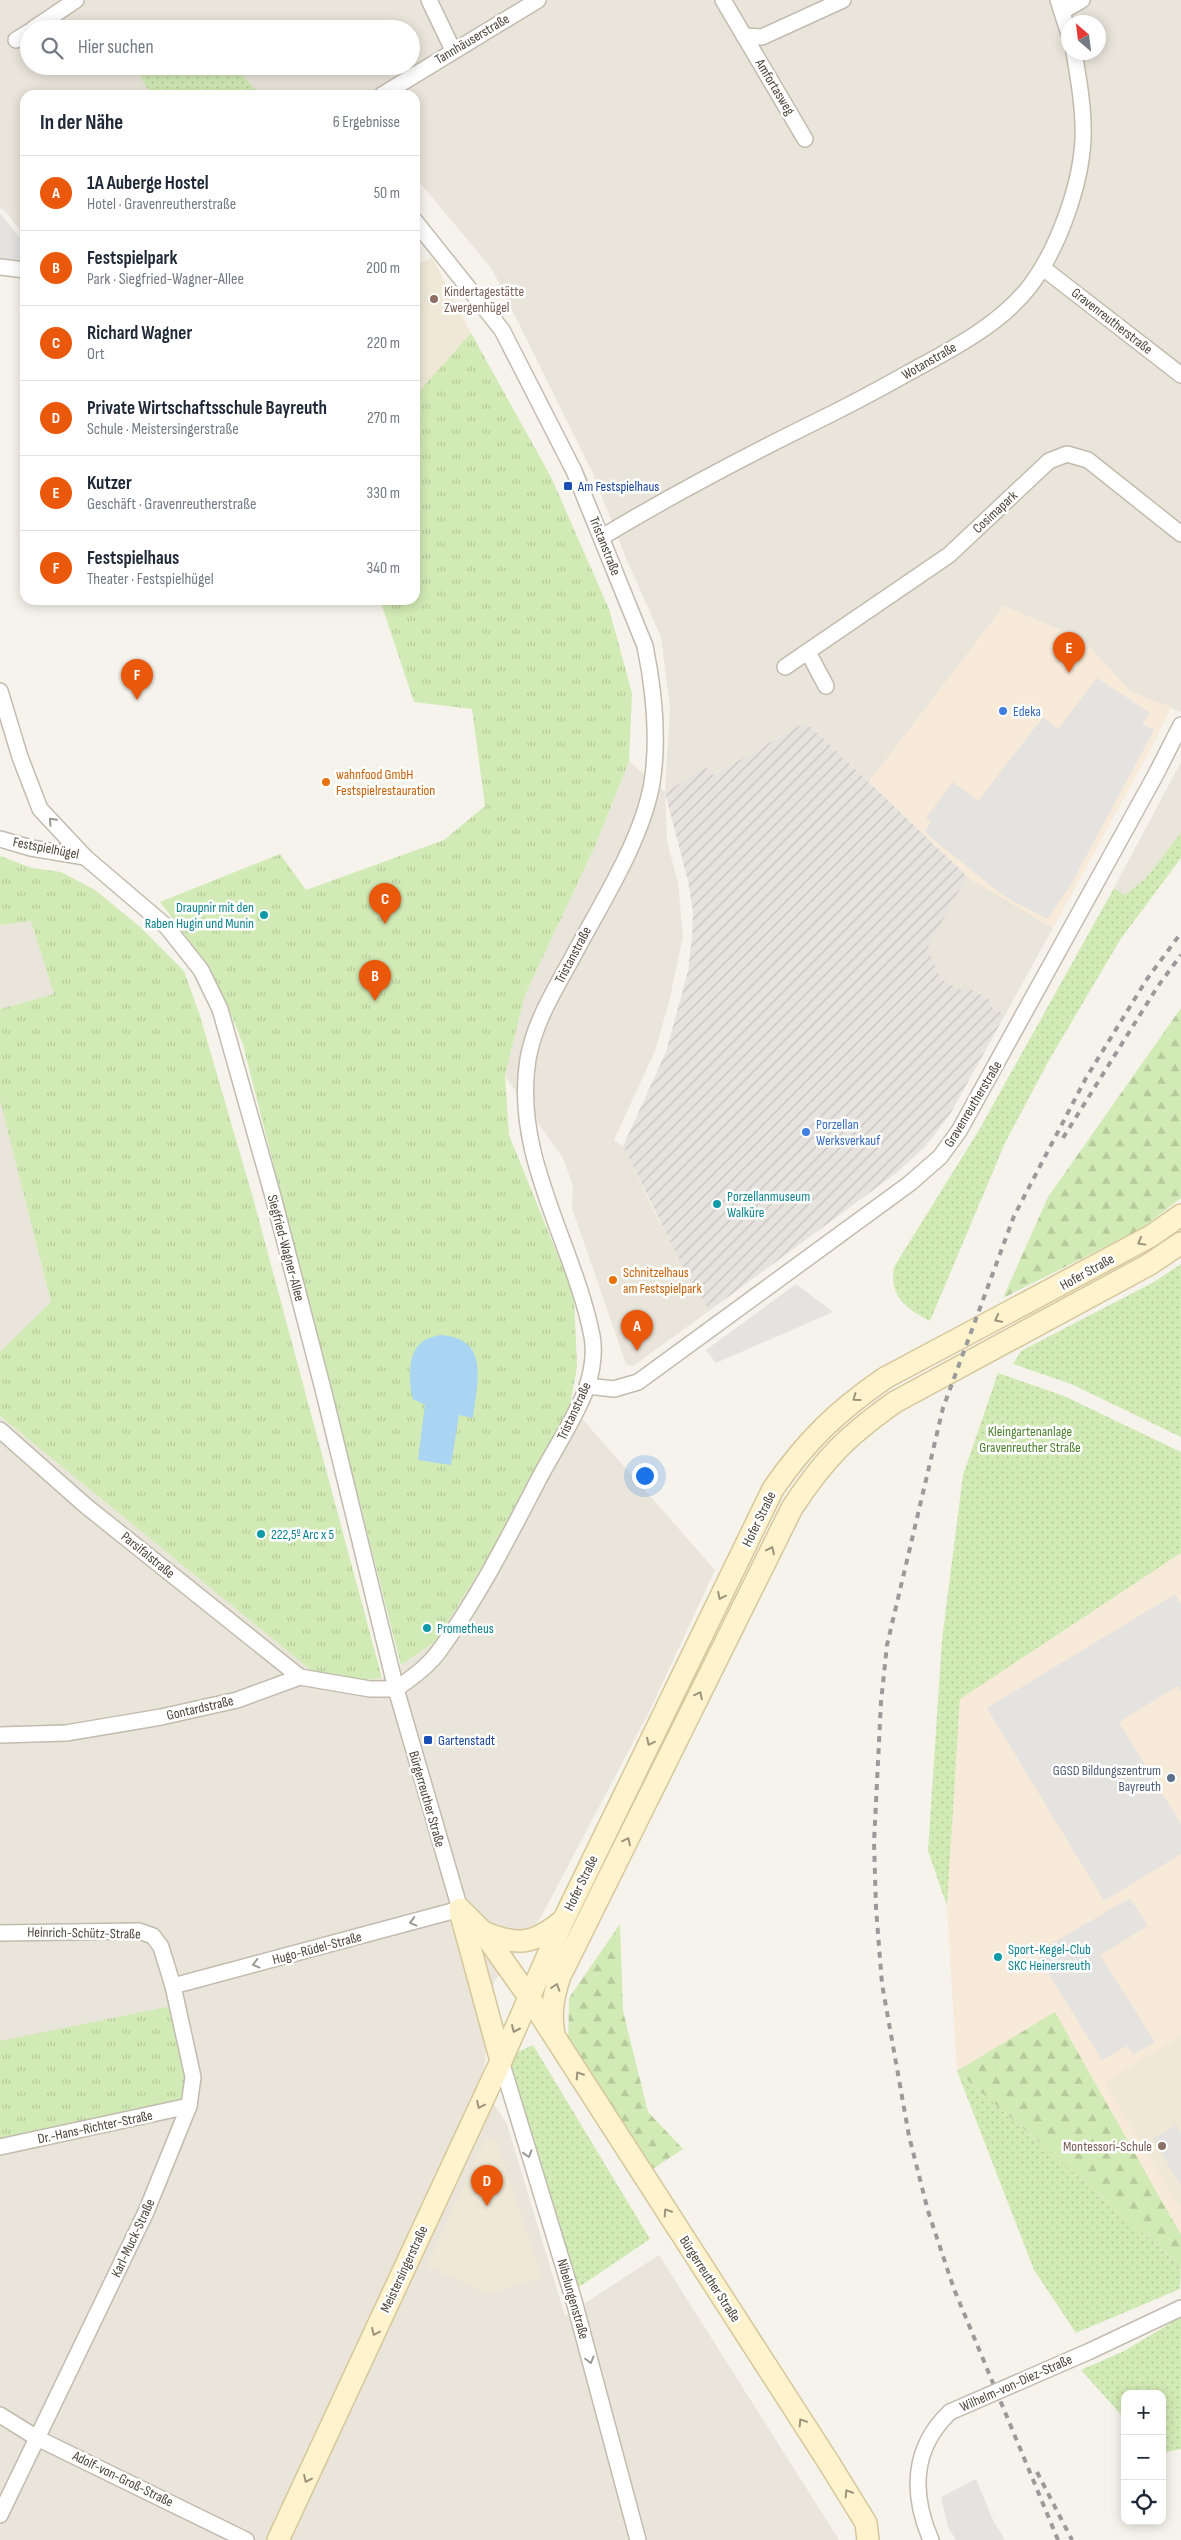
<!DOCTYPE html>
<html lang="de">
<head>
<meta charset="utf-8">
<style>
  :root { --surface:#fff; --page:#f2f2f3; --text:#1f2937; --muted:#747a83; --line:#e0e1e3; --accent:#ea580c }
  body { margin:0; font-family:"Sofia Sans Condensed",sans-serif; background:var(--page); color:var(--text) }
  .controls { position:absolute; right:15px; bottom:15px; display:grid; overflow:hidden; border-radius:10px; box-shadow:0 2px 12px #0003 }
  .controls button { width:45px; height:45px; display:grid; place-items:center; padding:0; border:0; border-bottom:1px solid var(--line); background:var(--surface); color:var(--text); font:25px sans-serif }
  .compass { position:absolute; left:1061px; top:15px; width:45px; height:45px; border-radius:50%; background:var(--surface); box-shadow:0 2px 12px #0003; rotate:332deg }
  .you { position:absolute; left:644px; top:1475px; width:18px; height:18px; margin:-12px; border:4px solid #fff; border-radius:50%; background:#1a73e8; box-shadow:0 0 0 8px #1a73e833 }
  .badge { display:grid; place-items:center; width:32px; height:32px; border-radius:50%; background:var(--accent); color:#fff; font-size:16px; font-weight:700 }
  .pin { position:absolute; translate:-50% -41px; filter:drop-shadow(0 1px 2px #0008) }
  .pin::after { content:''; position:absolute; top:26px; width:18px; height:15px; background:inherit; clip-path:polygon(0 0,100% 0,50% 100%) }
  .list { margin:0; padding:0; list-style:none }
  h2 { display:flex; justify-content:space-between; align-items:center; height:65px; margin:0; padding:0 20px; font-size:21px }
  h2 small { font-size:16px; font-weight:400; color:var(--muted) }
  .list li { display:grid; grid-template-columns:32px 1fr auto; gap:15px; align-items:center; box-sizing:border-box; height:75px; padding:0 20px; border-top:1px solid var(--line) }
  .list b { display:block; font-size:19px; white-space:nowrap }
  .list p { margin:0; font-size:16px; white-space:nowrap; color:var(--muted) }
  .list em { font-size:16px; font-style:normal; color:var(--muted) }
  .icon { flex:none; width:28px; height:28px; fill:none; stroke:currentColor; stroke-width:2; stroke-linecap:round; stroke-linejoin:round }
  .map { position:relative; flex:none; width:1181px; height:2540px; overflow:hidden }
  .search { position:absolute; background:var(--surface); box-shadow:0 2px 12px #0003; left:20px; top:20px; width:400px; height:55px; display:flex; align-items:center; gap:12px; box-sizing:border-box; padding:0 18px; border-radius:28px; color:var(--muted); font-size:19px }
  .panel { position:absolute; background:var(--surface); box-shadow:0 2px 12px #0003; left:20px; top:90px; width:400px; height:515px; border-radius:15px }
  .map>svg:first-child { display:block }
  .residential { fill:#eae5da; fill-rule:evenodd }
  .commercial { fill:#f7ead8 }
  .industrial { fill:url(#industrial-furrows) }
  .education { fill:#efe8d6 }
  .grass { fill:url(#grass-dots) }
  .forest { fill:url(#forest-firs) }
  .park { fill:url(#park-tufts) }
  .parking { fill:#e5e3e0 }
  .water { fill:#a9d4f2 }
  .lines { fill:none; stroke-linecap:round; stroke-linejoin:round }
  .minor-casing { stroke:#c2bbae; stroke-width:18 }
  .secondary-casing { stroke:#d6c79b; stroke-width:24 }
  .minor { stroke:#fff; stroke-width:15 }
  .secondary { stroke:#fff3cd; stroke-width:21 }
  .rail { stroke:#9a9a9a; stroke-width:4; stroke-dasharray:6 6; stroke-linecap:butt }
  .minor-bridge-casing { stroke:#c2bbae; stroke-width:18; stroke-linecap:butt }
  .minor-bridge { stroke:#fff; stroke-width:15 }
  .oneway { stroke:#9c9892 }
  .oneway2 { stroke:#9c937c }
  .education-dot { fill:#8d6e63; stroke:#fff; stroke-width:2 }
  .transit-dot { fill:#1a4fb4; stroke:#fff; stroke-width:2 }
  .shop-dot { fill:#3f7fe0; stroke:#fff; stroke-width:2 }
  .food-dot { fill:#e8710a; stroke:#fff; stroke-width:2 }
  .culture-dot { fill:#0f9aa8; stroke:#fff; stroke-width:2 }
  .service-dot { fill:#5c6f8a; stroke:#fff; stroke-width:2 }
  .labels { text-anchor:middle; dominant-baseline:central; stroke-width:5; stroke-linejoin:round; paint-order:stroke }
  .street-label { font-size:14px; fill:#4b4439; stroke:#fff }
  .education-label { font-size:14px; fill:#785e54; stroke:#fff; text-anchor:start }
  .transit-label { font-size:14px; fill:#164399; stroke:#fff; text-anchor:start }
  .shop-label { font-size:14px; fill:#366cbe; stroke:#fff; text-anchor:start }
  .food-label { font-size:14px; fill:#c56008; stroke:#fff; text-anchor:start }
  .culture-label { font-size:14px; fill:#0d838f; stroke:#fff; text-anchor:start }
  .park-label { font-size:14px; fill:#4a7f2a; stroke:#fff }
  .service-label { font-size:14px; fill:#4e5e75; stroke:#fff; text-anchor:end }
</style>
</head>
<body>
<div class="map">
<svg width="1181" height="2540" viewBox="0 0 1181 2540">
  <defs>
    <pattern id="industrial-furrows" width="10" height="10" patternUnits="userSpaceOnUse" patternTransform="scale(1.25)"><rect width="10" height="10" fill="#e6e2dd"/><path d="M-1 1l2-2M0 10L10 0M9 11l2-2" fill="none" stroke="#c7c3be"/></pattern>
    <pattern id="grass-dots" width="8" height="8" patternUnits="userSpaceOnUse" patternTransform="scale(1.25)"><rect width="8" height="8" fill="#d2eab5"/><path d="M2 2h.1M6 6h.1" fill="none" stroke="#b6ca9c" stroke-width="1.8" stroke-linecap="round"/></pattern>
    <pattern id="forest-firs" width="22" height="20" patternUnits="userSpaceOnUse" patternTransform="scale(1.25)"><rect width="22" height="20" fill="#d2eab5"/><path d="M5 1l3.5 6h-7zM16 11l3.5 6h-7z" fill="#b6ca9c"/></pattern>
    <pattern id="park-tufts" width="24" height="20" patternUnits="userSpaceOnUse" patternTransform="scale(1.25)"><rect width="24" height="20" fill="#d2eab5"/><path d="M3 7l-1-3M5 7V3M7 7l1-3M15 17l-1-3M17 17v-4M19 17l1-3" fill="none" stroke="#b6ca9c"/></pattern>
  </defs>
  <rect width="100%" height="100%" fill="#f6f3ec"/>
  <g class="residential">
    <path d="M0,0H1181V712L1131,692L1085,642L1075,636L1004,606L869,782L806,722L712,775L707,768L665,793L667,841L678,883L683,936L669,1002L655,1051L614,1140L623,1146L654,1211L709,1311L633,1366L626,1364L572,1208L573,1187L564,1160L505,1076L525,995L596,844L629,761L665,792L670,708L661,637L626,558L593,474L492,269L415,177V95H353L349,91L343,95H261L234,66H411V29H29V66H149L138,73L151,95H25V236L3,209L0,208ZM1068,22H1098V52H1068Z"/>
    <polygon points="1181,762 1181,833 1146,878 1125,896 1114,888"/>
    <polygon points="967,876 1053,928 1005,1015 993,1008 990,1000 965,987 962,990 941,979 926,949"/>
    <polygon points="31,920 54,994 0,1009 0,925"/>
    <polygon points="0,1101 51,1302 0,1352"/>
    <polygon points="570,1405 715,1570 649,1712 541,1917 494,1982 482,2086 507,2124 565,2316 659,2255 839,2540 0,2540 0,1416 317,1675 345,1682 382,1678 436,1641 517,1510"/>
  </g>
  <g class="commercial">
    <polygon points="1004,606 1075,636 1085,642 1131,692 1171,707 1155,741 1053,928 973,881 869,782"/>
    <polygon points="1181,1553 1181,2235 1055,2013 957,2071 947,1906 960,1699"/>
  </g>
  <polygon class="industrial" points="806,722 967,876 927,949 941,979 962,990 965,986 990,1000 993,1008 1005,1015 949,1116 924,1148 895,1174 709,1311 682,1265 623,1146 666,1052 688,971 692,936 693,912 688,881 665,793 706,767 713,775"/>
  <g class="education">
    <polygon points="432,257 471,333 415,396 415,266"/>
    <polygon points="1181,2036 1181,2210 1105,2082"/>
    <polygon points="496,2139 542,2277 489,2294 427,2266 485,2140"/>
  </g>
  <g class="grass">
    <polygon points="149,66 234,66 261,95 151,95 138,73"/>
    <path d="M1181,833V858L1120,940L1048,1062L1005,1143L930,1321C905,1308 889,1296 894,1267L979,1130L1114,888L1125,895L1146,878Z"/>
    <polygon points="1181,1264 1181,1437 1071,1384 1013,1364 1021,1351 1154,1282"/>
    <polygon points="998,1373 1064,1396 1181,1452 1181,1553 960,1699 947,1906 928,1851 942,1640 963,1475"/>
    <polygon points="533,2045 650,2239 579,2287 526,2130 505,2058"/>
    <polygon points="957,2071 1181,2266 1180,2289 1076,2333 1034,2270"/>
    <polygon points="1181,2317 1181,2449 1162,2453 1162,2394 1125,2394 1125,2419 1081,2370 1124,2351"/>
  </g>
  <g class="forest">
    <polygon points="1181,1008 1181,1198 1139,1230 1003,1298 1048,1197"/>
    <polygon points="620,1924 623,2011 648,2112 683,2149 650,2171 568,2045 569,1998"/>
    <polygon points="1055,2012 1181,2235 1181,2266 957,2071"/>
  </g>
  <g class="park">
    <path d="M471,333L551,477L609,609L632,693L629,761L596,844L525,995L505,1076L509,1135L574,1295L577,1367L570,1405L517,1510L436,1641L401,1665L243,1045C222,986 198,950 160,902L280,854L306,890L444,840L485,806L472,709L414,702L380,600H415V396Z"/>
    <polygon points="0,856 32,868 61,872 95,890 139,926 184,971 200,1016 253,1198 382,1678 346,1682 317,1675 0,1416 0,1352 51,1302 0,1101 0,1009 54,994 31,921 0,925"/>
    <polygon points="177,2005 189,2106 0,2146 0,2041"/>
  </g>
  <g class="parking">
    <polygon points="0,213 25,245 25,263 0,259"/>
    <polygon points="1097,678 1150,713 1142,724 1154,730 1070,886 1047,919 1004,896 935,841 925,831 931,822 926,818 953,782 978,801 1043,717 1058,729"/>
    <polygon points="796,1284 833,1312 716,1363 706,1350"/>
    <polygon points="1175,1594 1181,1605 1181,1691 1177,1686 1119,1722 1181,1824 1181,1854 1104,1901 987,1708"/>
    <polygon points="1130,1898 1148,1926 1100,1955 1155,2042 1133,2055 1127,2046 1102,2060 1036,1953"/>
    <polygon points="1176,2125 1181,2134 1181,2186 1153,2139"/>
    <polygon points="976,2479 994,2522 1005,2540 956,2540 948,2527 941,2497"/>
  </g>
  <path class="water" d="M440,1335C491,1338 477,1383 473,1418L459,1415L451,1465L418,1460L425,1405L413,1399C409,1385 407,1357 419,1345C424,1339 432,1337 440,1335Z"/>
  <g class="lines">
    <defs>
      <g id="minor">
        <polyline points="429,0 453,50"/>
        <polyline points="723,0 805,139"/>
        <polyline points="1058,0 1068,31"/>
        <polyline points="1063,11 1082,0"/>
        <polyline points="33,29 76,0"/>
        <polyline points="744,36 762,37 843,0"/>
        <polyline points="16,40 29,32"/>
        <polyline points="382,95 538,0"/>
        <polyline points="0,267 25,270"/>
        <polyline points="1043,268 1181,375"/>
        <path d="M602,537C670,496 740,459 811,424C844,408 876,391 908,373C950,350 1000,325 1030,286C1058,249 1081,185 1083,139C1084,110 1079,81 1074,52"/>
        <polyline points="808,652 826,686"/>
        <polyline points="785,667 949,555 1049,461 1067,454 1088,460 1181,534"/>
        <polyline points="0,691 20,757 40,809 85,857 167,927 201,970 220,1009 274,1200 324,1393 396,1689 460,1909 173,1986"/>
        <polyline points="0,839 31,848 85,857"/>
        <polyline points="587,1386 614,1389 638,1382 909,1184 940,1157 959,1131 1155,776 1181,725"/>
        <polyline points="0,1430 86,1506 300,1677"/>
        <path d="M396,1689C413,1677 430,1665 442,1647C481,1593 511,1532 542,1473C557,1445 576,1417 587,1387C592,1371 595,1352 592,1336C574,1244 512,1156 528,1059C535,1019 558,985 577,949C604,899 642,839 652,783C659,738 654,690 645,646L574,471L502,330L415,221"/>
        <polyline points="0,1735 66,1733 161,1717 237,1700 300,1677 370,1689 396,1689"/>
        <polyline points="0,1933 139,1931 153,1936 161,1947 173,1986 193,2077 189,2106 146,2212 0,2515"/>
        <polyline points="501,2061 574,2301 638,2540"/>
        <polyline points="0,2147 189,2106"/>
        <polyline points="1090,2351 1181,2308"/>
        <polyline points="0,2415 37,2438 246,2540"/>
        <path d="M931,2540C911,2494 912,2448 950,2412"/>
      </g>
      <g id="secondary">
        <polyline points="460,1909 483,1932 529,1997 829,2463 866,2523 868,2540"/>
        <polyline points="460,1911 501,2061"/>
        <path d="M483,1932C517,1946 533,1945 562,1921"/>
        <path d="M554,2035C550,2013 553,1997 560,1976L792,1508C824,1459 847,1436 895,1402L1150,1264L1181,1243"/>
        <path d="M278,2540L501,2061L563,1921L773,1489C806,1441 837,1411 885,1378L1151,1236L1181,1215"/>
      </g>
    </defs>
    <use href="#minor" class="minor-casing"/>
    <use href="#secondary" class="secondary-casing"/>
    <use href="#minor" class="minor"/>
    <use href="#secondary" class="secondary"/>
    <g class="rail">
      <polyline points="1063,1138 1158,986 1181,955"/>
      <polyline points="1037,2472 1072,2540"/>
      <polyline points="1058,2540 954,2289 928,2211 909,2136 882,1984 876,1908 874,1842 881,1702 887,1645 943,1408 1014,1216 1086,1078 1147,979 1181,933"/>
    </g>
    <defs>
      <polyline id="minor-bridge" points="950,2412 1090,2351"/>
    </defs>
    <use href="#minor-bridge" class="minor-bridge-casing"/>
    <use href="#minor-bridge" class="minor-bridge"/>
  </g>
  <defs><path id="oneway-chevron" d="M-2-3.5L2.5 0L-2 3.5" fill="none" stroke-width="1.6" stroke-linecap="round" stroke-linejoin="round" transform="scale(1.25)"/></defs>
  <g class="oneway">
    <use href="#oneway-chevron" transform="translate(52 821) rotate(-133)"/>
    <use href="#oneway-chevron" transform="translate(413 1922) rotate(165)"/>
    <use href="#oneway-chevron" transform="translate(256 1964) rotate(165)"/>
    <use href="#oneway-chevron" transform="translate(528 2154) rotate(73)"/>
    <use href="#oneway-chevron" transform="translate(590 2360) rotate(75)"/>
  </g>
  <g class="oneway2">
    <use href="#oneway-chevron" transform="translate(1141 1242) rotate(151)"/>
    <use href="#oneway-chevron" transform="translate(998 1319) rotate(152)"/>
    <use href="#oneway-chevron" transform="translate(856 1398) rotate(144)"/>
    <use href="#oneway-chevron" transform="translate(771 1550) rotate(-64)"/>
    <use href="#oneway-chevron" transform="translate(721 1596) rotate(116)"/>
    <use href="#oneway-chevron" transform="translate(699 1695) rotate(-64)"/>
    <use href="#oneway-chevron" transform="translate(650 1742) rotate(116)"/>
    <use href="#oneway-chevron" transform="translate(627 1841) rotate(-64)"/>
    <use href="#oneway-chevron" transform="translate(556 1987) rotate(-72)"/>
    <use href="#oneway-chevron" transform="translate(515 2029) rotate(114)"/>
    <use href="#oneway-chevron" transform="translate(579 2075) rotate(-123)"/>
    <use href="#oneway-chevron" transform="translate(480 2105) rotate(115)"/>
    <use href="#oneway-chevron" transform="translate(667 2212) rotate(-123)"/>
    <use href="#oneway-chevron" transform="translate(375 2332) rotate(115)"/>
    <use href="#oneway-chevron" transform="translate(802 2422) rotate(-123)"/>
    <use href="#oneway-chevron" transform="translate(307 2479) rotate(115)"/>
    <use href="#oneway-chevron" transform="translate(848 2493) rotate(-122)"/>
  </g>
  <g class="education-dot">
    <circle cx="434" cy="299" r="5"/>
    <circle cx="1162" cy="2146" r="5"/>
  </g>
  <g class="transit-dot">
    <rect x="563" y="481" width="10" height="10" rx="2.5"/>
    <rect x="423" y="1735" width="10" height="10" rx="2.5"/>
  </g>
  <g class="shop-dot">
    <circle cx="1003" cy="711" r="5"/>
    <circle cx="806" cy="1132" r="5"/>
  </g>
  <g class="food-dot">
    <circle cx="326" cy="782" r="5"/>
    <circle cx="613" cy="1280" r="5"/>
  </g>
  <g class="culture-dot">
    <circle cx="264" cy="915" r="5"/>
    <circle cx="717" cy="1204" r="5"/>
    <circle cx="261" cy="1534" r="5"/>
    <circle cx="427" cy="1628" r="5"/>
    <circle cx="998" cy="1957" r="5"/>
  </g>
  <circle class="service-dot" cx="1171" cy="1778" r="5"/>
  <g class="labels">
    <g class="street-label">
      <text transform="translate(472 39) rotate(-31)">Tannhäuserstraße</text>
      <text transform="translate(775 87) rotate(59)">Amfortasweg</text>
      <text transform="translate(1112 321) rotate(38)">Gravenreutherstraße</text>
      <text transform="translate(929 361) rotate(-30)">Wotanstraße</text>
      <text transform="translate(995 512) rotate(-43)">Cosimapark</text>
      <text transform="translate(605 546) rotate(68)">Tristanstraße</text>
      <text transform="translate(46 848) rotate(11)">Festspielhügel</text>
      <text transform="translate(573 955) rotate(-62)">Tristanstraße</text>
      <text transform="translate(973 1104) rotate(-59)">Gravenreutherstraße</text>
      <text transform="translate(286 1248) rotate(75)">Siegfried-Wagner-Allee</text>
      <text transform="translate(1087 1272) rotate(-29)">Hofer Straße</text>
      <text transform="translate(574 1411) rotate(-65)">Tristanstraße</text>
      <text transform="translate(759 1519) rotate(-64)">Hofer Straße</text>
      <text transform="translate(148 1555) rotate(39)">Parsifalstraße</text>
      <text transform="translate(200 1708) rotate(-13)">Gontardstraße</text>
      <text transform="translate(427 1799) rotate(74)">Bürgerreuther Straße</text>
      <text transform="translate(581 1883) rotate(-64)">Hofer Straße</text>
      <text transform="translate(84 1933) rotate(1)">Heinrich-Schütz-Straße</text>
      <text transform="translate(317 1948) rotate(-15)">Hugo-Rüdel-Straße</text>
      <text transform="translate(95 2127) rotate(-12)">Dr.-Hans-Richter-Straße</text>
      <text transform="translate(133 2238) rotate(-65)">Karl-Muck-Straße</text>
      <text transform="translate(404 2269) rotate(-65)">Meistersingerstraße</text>
      <text transform="translate(710 2279) rotate(57)">Bürgerreuther Straße</text>
      <text transform="translate(573 2299) rotate(74)">Nibelungenstraße</text>
      <text transform="translate(1016 2383) rotate(-24)">Wilhelm-von-Diez-Straße</text>
      <text transform="translate(123 2479) rotate(26)">Adolf-von-Groß-Straße</text>
    </g>
    <g class="education-label">
      <text x="444" y="291">Kindertagestätte<tspan x="444" dy="16">Zwergenhügel</tspan></text>
      <text x="1152" y="2146" text-anchor="end">Montessori-Schule</text>
    </g>
    <g class="transit-label">
      <text x="578" y="486">Am Festspielhaus</text>
      <text x="438" y="1740">Gartenstadt</text>
    </g>
    <g class="shop-label">
      <text x="1013" y="711">Edeka</text>
      <text x="816" y="1124">Porzellan<tspan x="816" dy="16">Werksverkauf</tspan></text>
    </g>
    <g class="food-label">
      <text x="336" y="774">wahnfood GmbH<tspan x="336" dy="16">Festspielrestauration</tspan></text>
      <text x="623" y="1272">Schnitzelhaus<tspan x="623" dy="16">am Festspielpark</tspan></text>
    </g>
    <g class="culture-label">
      <text x="254" y="907" text-anchor="end">Draupnir mit den<tspan x="254" dy="16">Raben Hugin und Munin</tspan></text>
      <text x="727" y="1196">Porzellanmuseum<tspan x="727" dy="16">Walküre</tspan></text>
      <text x="271" y="1534">222,5º Arc x 5</text>
      <text x="437" y="1628">Prometheus</text>
      <text x="1008" y="1949">Sport-Kegel-Club<tspan x="1008" dy="16">SKC Heinersreuth</tspan></text>
    </g>
    <g class="park-label">
      <text x="1030" y="1431">Kleingartenanlage<tspan x="1030" dy="16">Gravenreuther Straße</tspan></text>
    </g>
    <g class="service-label">
      <text x="1161" y="1770">GGSD Bildungszentrum<tspan x="1161" dy="16">Bayreuth</tspan></text>
    </g>
  </g>
</svg>
<div class="controls">
<button>+</button>
<button>−</button>
<button><svg class="icon" aria-label="locate" viewBox="0 0 24 24"><circle cx="12" cy="12" r="6"/><path d="M12 2v4M12 18v4M2 12h4M18 12h4"/></svg></button>
</div>
<svg class="compass" viewBox="-18 -18 36 36"><path d="M0-13l5 13h-10z" fill="#e53935"/><path d="M0 13l5-13h-10z" fill="#747a83"/></svg>
<div class="you"></div>
<div class="pin badge" style="left:637px;top:1351px">A</div>
<div class="pin badge" style="left:375px;top:1001px">B</div>
<div class="pin badge" style="left:385px;top:924px">C</div>
<div class="pin badge" style="left:487px;top:2206px">D</div>
<div class="pin badge" style="left:1069px;top:673px">E</div>
<div class="pin badge" style="left:137px;top:700px">F</div>
<div class="search"><svg class="icon" aria-label="search" viewBox="0 0 24 24"><circle cx="10" cy="10" r="6"/><path d="M15 15l6 6"/></svg>Hier suchen</div>
<section class="panel">
<h2>In der Nähe<small>6 Ergebnisse</small></h2>
<ul class="list">
<li><span class="badge">A</span><div><b>1A Auberge Hostel</b><p>Hotel · Gravenreutherstraße</p></div><em>50 m</em></li>
<li><span class="badge">B</span><div><b>Festspielpark</b><p>Park · Siegfried-Wagner-Allee</p></div><em>200 m</em></li>
<li><span class="badge">C</span><div><b>Richard Wagner</b><p>Ort</p></div><em>220 m</em></li>
<li><span class="badge">D</span><div><b>Private Wirtschaftsschule Bayreuth</b><p>Schule · Meistersingerstraße</p></div><em>270 m</em></li>
<li><span class="badge">E</span><div><b>Kutzer</b><p>Geschäft · Gravenreutherstraße</p></div><em>330 m</em></li>
<li><span class="badge">F</span><div><b>Festspielhaus</b><p>Theater · Festspielhügel</p></div><em>340 m</em></li>
</ul>
</section>
</div>
</body>
</html>
